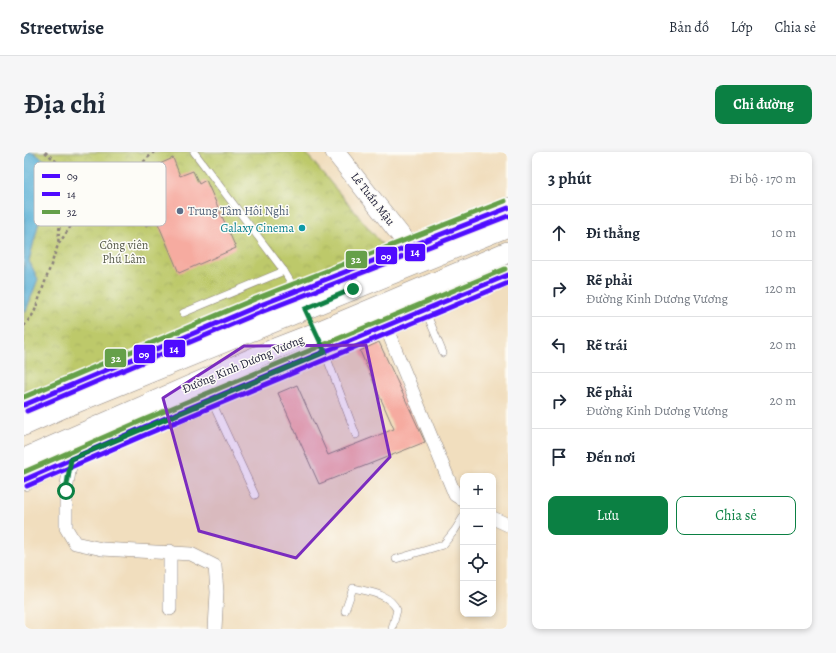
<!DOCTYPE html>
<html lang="vi">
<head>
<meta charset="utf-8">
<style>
  :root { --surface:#fff; --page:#f6f6f7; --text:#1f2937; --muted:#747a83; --line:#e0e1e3; --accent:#0b8043 }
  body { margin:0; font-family:Alegreya,serif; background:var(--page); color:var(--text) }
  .controls { position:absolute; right:12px; bottom:12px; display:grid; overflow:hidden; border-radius:8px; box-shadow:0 2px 6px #0003 }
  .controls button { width:36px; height:36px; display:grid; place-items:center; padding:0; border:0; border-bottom:1px solid var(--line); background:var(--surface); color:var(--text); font:20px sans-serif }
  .stop { position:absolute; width:12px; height:12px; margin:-9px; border:3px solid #0b8043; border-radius:50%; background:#fff }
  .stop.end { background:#0b8043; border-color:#fff; box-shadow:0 1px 4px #0008 }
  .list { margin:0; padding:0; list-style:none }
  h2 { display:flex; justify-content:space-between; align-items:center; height:52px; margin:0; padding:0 16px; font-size:17px }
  h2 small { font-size:13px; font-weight:400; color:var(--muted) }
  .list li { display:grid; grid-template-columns:26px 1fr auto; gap:12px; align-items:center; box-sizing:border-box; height:56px; padding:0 16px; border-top:1px solid var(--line) }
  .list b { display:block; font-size:15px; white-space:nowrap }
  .list p { margin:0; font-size:13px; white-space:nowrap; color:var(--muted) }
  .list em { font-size:13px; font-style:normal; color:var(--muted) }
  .actions { display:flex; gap:8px; padding:12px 16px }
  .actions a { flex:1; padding:9px 0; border:1px solid var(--accent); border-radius:8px; text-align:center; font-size:14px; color:var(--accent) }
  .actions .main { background:var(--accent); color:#fff }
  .icon { flex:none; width:22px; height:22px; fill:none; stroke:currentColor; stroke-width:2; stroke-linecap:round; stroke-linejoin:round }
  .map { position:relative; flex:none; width:484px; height:477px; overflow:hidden; border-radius:8px }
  header { display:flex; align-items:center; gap:24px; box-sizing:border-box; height:56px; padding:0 20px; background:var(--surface); border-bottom:1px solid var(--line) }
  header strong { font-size:19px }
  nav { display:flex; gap:22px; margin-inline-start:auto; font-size:14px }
  .intro { display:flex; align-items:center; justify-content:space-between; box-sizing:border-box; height:96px; padding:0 24px }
  h1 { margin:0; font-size:28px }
  .button { padding:10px 18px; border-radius:8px; background:var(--accent); color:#fff; font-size:14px; font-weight:700 }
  main { display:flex; gap:24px; padding:0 24px }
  aside { flex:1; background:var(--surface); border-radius:8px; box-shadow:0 2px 6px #0003 }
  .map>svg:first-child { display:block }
  .park { fill:url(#park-crowns); stroke:#707653 }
  .water { fill:#57aed4; stroke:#3c6888 }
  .building { fill:#f6aba0 }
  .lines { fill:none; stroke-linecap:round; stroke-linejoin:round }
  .lane-casing { stroke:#8a807c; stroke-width:8 }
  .street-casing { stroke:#8a807c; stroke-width:14 }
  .secondary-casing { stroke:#8a807c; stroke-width:20 }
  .primary-casing { stroke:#8a807c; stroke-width:22 }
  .path { stroke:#8a807c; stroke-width:2.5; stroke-dasharray:3 3; stroke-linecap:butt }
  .lane { stroke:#fff; stroke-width:7 }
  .street { stroke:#fff; stroke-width:13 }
  .secondary { stroke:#fff; stroke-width:19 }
  .primary { stroke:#fff; stroke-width:21 }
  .bus-1-casing { stroke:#fdfcf7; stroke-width:8 }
  .bus-2-casing { stroke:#fdfcf7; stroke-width:8 }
  .bus-3-casing { stroke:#fdfcf7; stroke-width:8 }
  .bus-1 { stroke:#4f0aff; stroke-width:5 }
  .bus-2 { stroke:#4f0aff; stroke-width:5 }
  .bus-3 { stroke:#65a049; stroke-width:5 }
  .route { stroke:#0b8043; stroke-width:5 }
  .marked { fill:#7b2cbf; fill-opacity:0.2; stroke:#7b2cbf; stroke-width:3; stroke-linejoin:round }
  .service-dot { fill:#5c6f8a; stroke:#fdfcf7; stroke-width:1.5 }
  .culture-dot { fill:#0f9aa8; stroke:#fdfcf7; stroke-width:1.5 }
  .labels { text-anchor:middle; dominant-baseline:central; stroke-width:3; stroke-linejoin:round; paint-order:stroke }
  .street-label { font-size:12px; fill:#22223b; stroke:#fdfcf7 }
  .service-label { font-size:12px; fill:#4e5e75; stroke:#fdfcf7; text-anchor:start }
  .culture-label { font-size:12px; fill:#0d838f; stroke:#fdfcf7; text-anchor:end }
  .park-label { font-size:12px; fill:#585c4c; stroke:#fdfcf7 }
  .key { fill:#fdfcf7; stroke:#bbbbbf; stroke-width:1 }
  .key-label { font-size:11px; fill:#22223b }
  .line-badge { stroke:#fdfcf7; stroke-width:1.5 }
  .badge-label { font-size:11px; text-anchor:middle; font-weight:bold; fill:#fff }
</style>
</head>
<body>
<header>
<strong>Streetwise</strong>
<nav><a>Bản đồ</a><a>Lớp</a><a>Chia sẻ</a></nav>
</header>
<div class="intro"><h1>Địa chỉ</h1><a class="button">Chỉ đường</a></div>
<main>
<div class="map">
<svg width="484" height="477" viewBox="0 0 484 477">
  <defs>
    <pattern id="park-crowns" width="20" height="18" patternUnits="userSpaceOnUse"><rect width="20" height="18" fill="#bdc96b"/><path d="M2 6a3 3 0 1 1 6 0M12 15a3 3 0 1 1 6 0" fill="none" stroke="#a2ac5e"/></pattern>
  </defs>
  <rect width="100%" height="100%" fill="#fdfcf7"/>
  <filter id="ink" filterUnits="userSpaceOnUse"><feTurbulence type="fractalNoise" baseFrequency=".025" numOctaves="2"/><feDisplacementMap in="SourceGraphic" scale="8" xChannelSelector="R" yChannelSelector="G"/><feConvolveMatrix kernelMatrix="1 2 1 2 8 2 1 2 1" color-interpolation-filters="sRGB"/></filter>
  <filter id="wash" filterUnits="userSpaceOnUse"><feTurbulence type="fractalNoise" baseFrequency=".012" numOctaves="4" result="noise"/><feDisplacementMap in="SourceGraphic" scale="16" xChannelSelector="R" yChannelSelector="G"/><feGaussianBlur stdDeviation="0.9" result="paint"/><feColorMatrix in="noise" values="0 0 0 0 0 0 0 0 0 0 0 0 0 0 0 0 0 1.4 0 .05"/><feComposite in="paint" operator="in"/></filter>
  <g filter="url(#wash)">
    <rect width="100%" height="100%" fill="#f1debe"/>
    <polygon class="park" points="0,0 281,0 362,97 0,251"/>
    <polygon class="water" points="0,0 9,0 26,12 31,36 22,42 5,109 14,127 2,159 0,159"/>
    <g id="blocks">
      <g class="building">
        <polygon points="149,6 156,24 169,19 175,32 182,28 212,96 155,121 133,69 122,74 111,50 130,42 120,19"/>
        <polygon points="355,190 401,290 295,332 254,241 273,233 304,303 370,277 336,199"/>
      </g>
    </g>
  </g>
  <g filter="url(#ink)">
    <use href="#blocks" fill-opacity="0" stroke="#8a807c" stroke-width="1"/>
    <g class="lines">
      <defs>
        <g id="lane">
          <polyline points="170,0 260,119 271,137"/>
          <polyline points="402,160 419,201"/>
          <polyline points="159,161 260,119"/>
          <polyline points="301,201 332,283"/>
          <polyline points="187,248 231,343"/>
          <polyline points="372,407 419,393 431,378 439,365"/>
          <path d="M321,459L329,436C345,440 365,441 373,458L368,477"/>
        </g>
        <g id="street">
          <polyline points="362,175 431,343 439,348"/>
          <polyline points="47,307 42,339 42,376 51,391 78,397 167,402 191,414 193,440 191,477"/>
          <polyline points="469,366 484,373"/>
          <polyline points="146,399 146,457"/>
        </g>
        <polyline id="secondary" points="311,0 386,95"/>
        <g id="primary">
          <polyline points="0,253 234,154 484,56"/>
          <polyline points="0,273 40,255 484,74"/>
          <polyline points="0,307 253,196 292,181 484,100"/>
          <path d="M0,328C159,256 323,192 484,123"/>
        </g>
      </defs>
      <use href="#lane" class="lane-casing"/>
      <use href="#street" class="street-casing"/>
      <use href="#secondary" class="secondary-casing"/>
      <use href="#primary" class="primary-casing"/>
      <g class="path">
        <polyline points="21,0 40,16 34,93"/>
        <polyline points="0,174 10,161 34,93 64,49 101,27 130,0"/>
      </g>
      <use href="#lane" class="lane"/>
      <use href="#street" class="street"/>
      <use href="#secondary" class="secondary"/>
      <use href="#primary" class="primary"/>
      <defs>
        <g id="bus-1">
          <polyline points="0,253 234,154 484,56"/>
          <polyline points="0,328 120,275 484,123"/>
        </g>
        <g id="bus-2">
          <polyline points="3,259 237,160 484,64"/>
          <polyline points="3,334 123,282 484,131"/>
        </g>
        <g id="bus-3">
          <polyline points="0,245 231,147 481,49"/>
          <polyline points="0,320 117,269 481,117"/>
        </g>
      </defs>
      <use href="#bus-1" class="bus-1-casing"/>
      <use href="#bus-2" class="bus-2-casing"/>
      <use href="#bus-3" class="bus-3-casing"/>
      <use href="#bus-1" class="bus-1"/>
      <use href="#bus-2" class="bus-2"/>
      <use href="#bus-3" class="bus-3"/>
    </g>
  </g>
  <g class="lines" filter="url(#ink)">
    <polyline class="route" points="42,339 47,307 301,200 281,157 329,137"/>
  </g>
  <path class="marked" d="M342,193L366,305L272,406L175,379L139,246L220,194Z"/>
  <circle class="service-dot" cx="156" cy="59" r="4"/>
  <circle class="culture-dot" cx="278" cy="76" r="4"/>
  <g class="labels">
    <g class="street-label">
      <text transform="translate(349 47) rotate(52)">Lê Tuấn Mậu</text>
      <text transform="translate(219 212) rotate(-23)">Đường Kinh Dương Vương</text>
    </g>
    <g class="service-label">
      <text x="164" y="59">Trung Tâm Hôi Nghi</text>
    </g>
    <g class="culture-label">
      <text x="270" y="76">Galaxy Cinema</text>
    </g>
    <g class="park-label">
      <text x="100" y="93">Công viên<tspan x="100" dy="14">Phú Lâm</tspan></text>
    </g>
  </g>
  <rect x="10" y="10" width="132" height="64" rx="6" class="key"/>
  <rect x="18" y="22" width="18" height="4" fill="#4f0aff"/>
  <rect x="18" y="40" width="18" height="4" fill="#4f0aff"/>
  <rect x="18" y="58" width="18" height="4" fill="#65a049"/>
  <g class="key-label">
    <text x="43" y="28">09</text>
    <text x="43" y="46">14</text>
    <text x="43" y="64">32</text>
  </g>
  <g class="line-badge">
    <rect x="380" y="91" width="22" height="19" rx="4" fill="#4f0aff"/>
    <rect x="351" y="94" width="23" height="19" rx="4" fill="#4f0aff"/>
    <rect x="321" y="98" width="23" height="19" rx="4" fill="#65a049"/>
    <rect x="139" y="187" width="23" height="19" rx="4" fill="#4f0aff"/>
    <rect x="109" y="192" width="23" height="20" rx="4" fill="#4f0aff"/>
    <rect x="80" y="196" width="23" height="20" rx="4" fill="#65a049"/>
  </g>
  <g class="badge-label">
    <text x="391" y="104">14</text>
    <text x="362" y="108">09</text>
    <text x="332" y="111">32</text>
    <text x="150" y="201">14</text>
    <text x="120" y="206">09</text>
    <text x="92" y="210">32</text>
  </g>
</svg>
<div class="controls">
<button>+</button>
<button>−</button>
<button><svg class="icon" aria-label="locate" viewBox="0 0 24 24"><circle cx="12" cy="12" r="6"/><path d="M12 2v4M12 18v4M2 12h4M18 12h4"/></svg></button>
<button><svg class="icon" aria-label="layers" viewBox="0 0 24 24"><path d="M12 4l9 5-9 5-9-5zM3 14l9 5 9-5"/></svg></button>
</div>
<div class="stop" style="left:42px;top:339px"></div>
<div class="stop end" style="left:329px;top:137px"></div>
</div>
<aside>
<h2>3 phút<small>Đi bộ · 170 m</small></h2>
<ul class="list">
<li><svg class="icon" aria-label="ahead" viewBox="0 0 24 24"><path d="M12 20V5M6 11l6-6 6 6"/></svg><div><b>Đi thẳng</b></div><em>10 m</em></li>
<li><svg class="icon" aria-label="right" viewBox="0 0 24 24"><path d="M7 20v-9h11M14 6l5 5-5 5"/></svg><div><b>Rẽ phải</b><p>Đường Kinh Dương Vương</p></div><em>120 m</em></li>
<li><svg class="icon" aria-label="left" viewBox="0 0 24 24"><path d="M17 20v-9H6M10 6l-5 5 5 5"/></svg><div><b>Rẽ trái</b></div><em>20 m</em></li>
<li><svg class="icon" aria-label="right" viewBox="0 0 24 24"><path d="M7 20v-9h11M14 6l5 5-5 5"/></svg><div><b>Rẽ phải</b><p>Đường Kinh Dương Vương</p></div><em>20 m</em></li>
<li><svg class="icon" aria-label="arrive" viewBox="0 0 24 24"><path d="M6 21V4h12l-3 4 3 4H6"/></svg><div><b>Đến nơi</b></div></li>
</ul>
<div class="actions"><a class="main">Lưu</a><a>Chia sẻ</a></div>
</aside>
</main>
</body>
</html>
